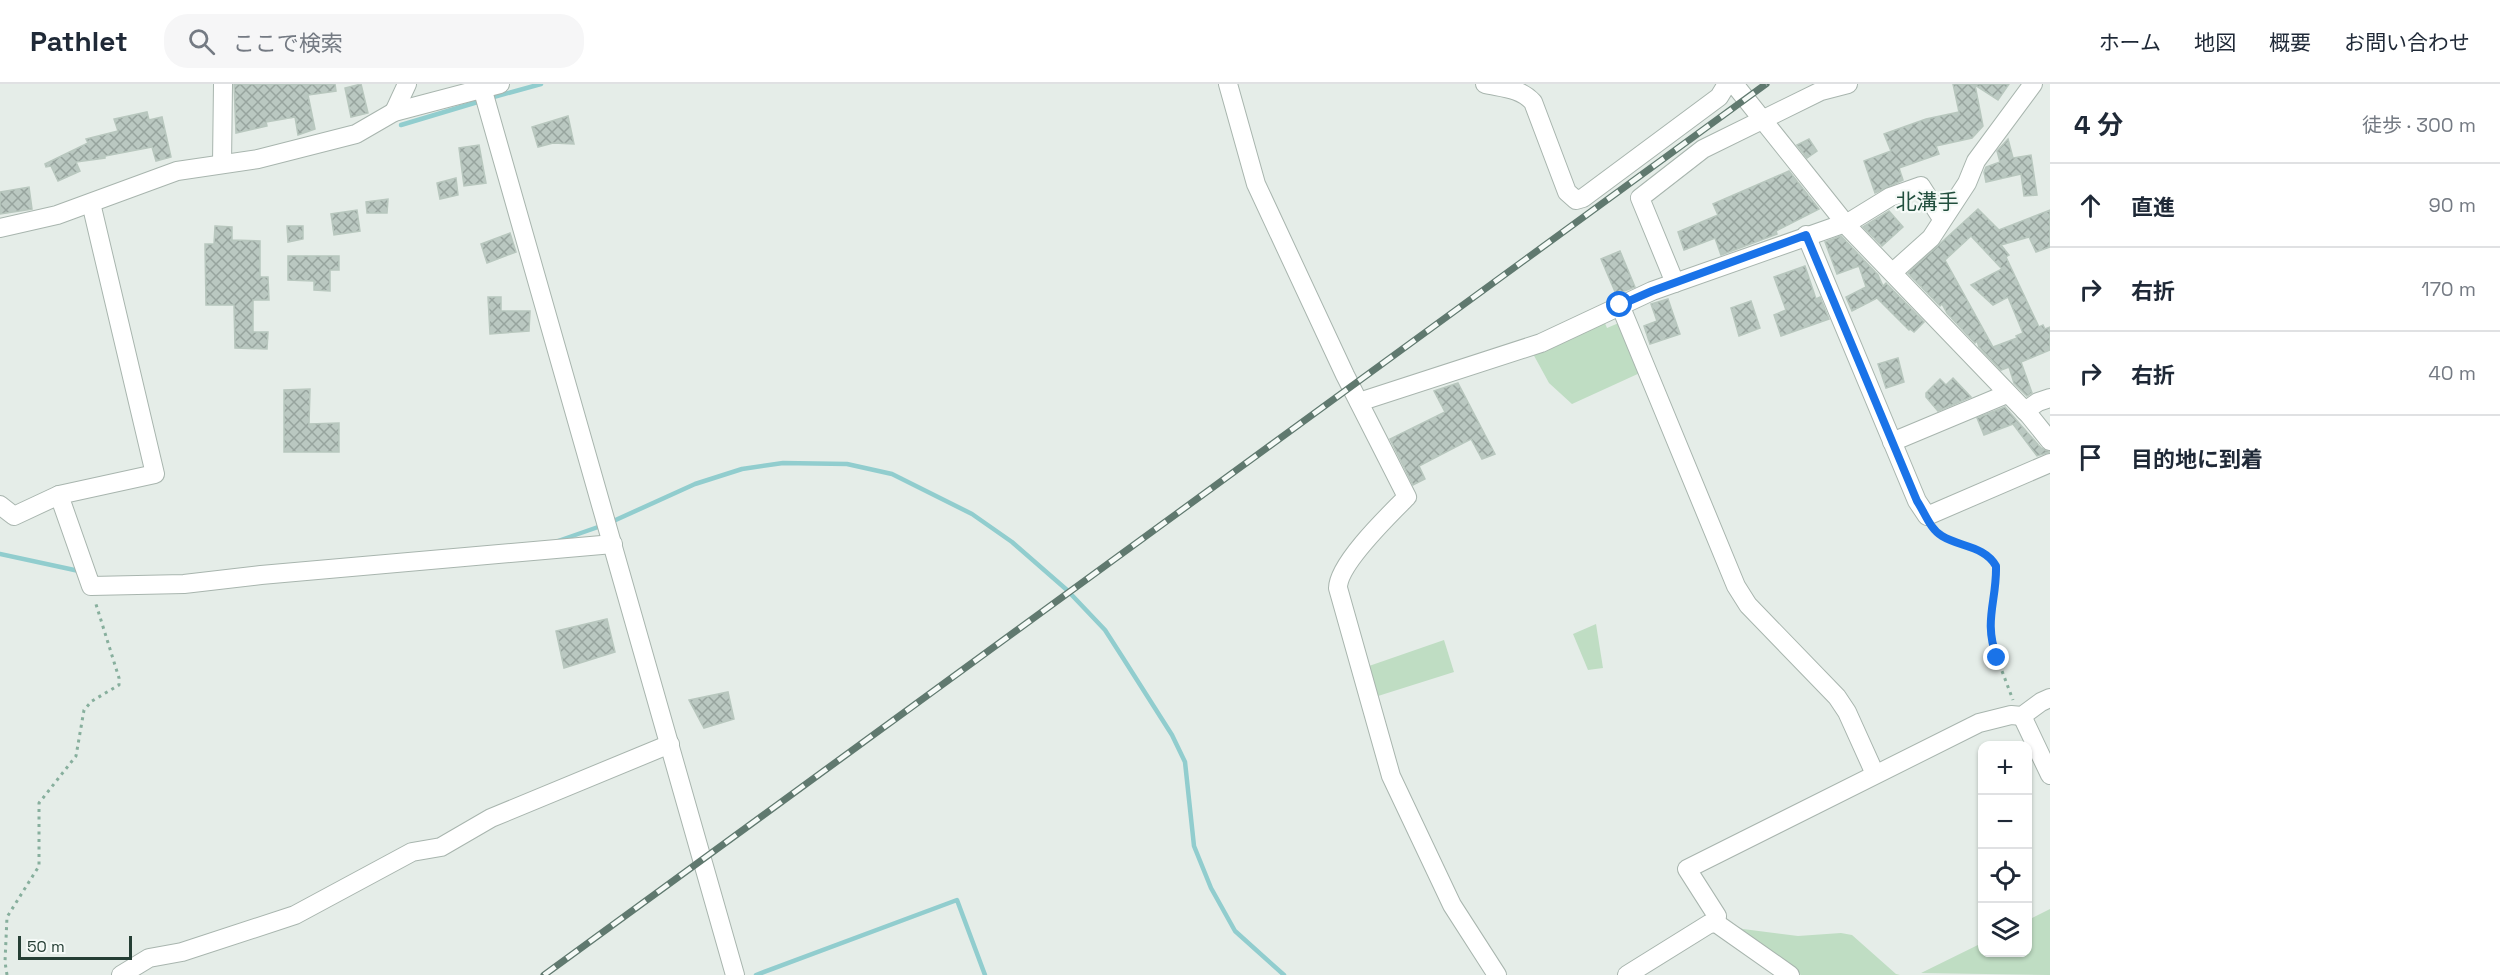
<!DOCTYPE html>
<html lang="ja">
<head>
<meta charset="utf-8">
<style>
  :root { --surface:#fff; --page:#f6f6f7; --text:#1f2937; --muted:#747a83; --line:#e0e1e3 }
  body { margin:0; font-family:"Space Grotesk","Noto Sans JP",sans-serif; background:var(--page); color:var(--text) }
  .controls { position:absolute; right:18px; bottom:18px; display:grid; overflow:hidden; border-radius:12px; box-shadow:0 2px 4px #0004 }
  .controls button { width:54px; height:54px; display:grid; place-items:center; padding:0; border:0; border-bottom:2px solid var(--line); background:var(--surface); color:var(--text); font:30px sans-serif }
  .scale { position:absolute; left:18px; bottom:15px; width:114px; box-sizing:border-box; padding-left:6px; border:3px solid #253e34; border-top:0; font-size:16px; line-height:21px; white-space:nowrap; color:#253e34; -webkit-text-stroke:4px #f5faf7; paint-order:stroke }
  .stop { position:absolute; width:18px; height:18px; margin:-14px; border:4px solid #1a73e8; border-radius:50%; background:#fff }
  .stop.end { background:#1a73e8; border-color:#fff; box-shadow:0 2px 6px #0008 }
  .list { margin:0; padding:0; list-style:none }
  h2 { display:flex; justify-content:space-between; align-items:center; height:78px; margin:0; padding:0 24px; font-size:26px }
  h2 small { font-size:20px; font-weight:400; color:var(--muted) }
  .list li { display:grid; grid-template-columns:39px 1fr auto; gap:18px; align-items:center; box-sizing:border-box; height:84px; padding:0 24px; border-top:2px solid var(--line) }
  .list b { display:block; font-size:22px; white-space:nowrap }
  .list em { font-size:20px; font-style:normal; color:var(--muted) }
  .icon { flex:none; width:33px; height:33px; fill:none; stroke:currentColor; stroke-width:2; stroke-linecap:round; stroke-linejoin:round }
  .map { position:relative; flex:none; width:2050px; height:891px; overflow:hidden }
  header { display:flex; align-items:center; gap:36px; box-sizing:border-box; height:84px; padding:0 30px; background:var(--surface); border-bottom:2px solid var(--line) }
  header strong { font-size:28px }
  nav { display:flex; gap:33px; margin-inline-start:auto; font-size:21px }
  .search { width:420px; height:54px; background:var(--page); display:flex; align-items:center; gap:15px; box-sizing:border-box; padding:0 21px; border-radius:24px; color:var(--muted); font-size:22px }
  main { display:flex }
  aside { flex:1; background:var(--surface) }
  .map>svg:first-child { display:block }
  .grass { fill:#bfddc3 }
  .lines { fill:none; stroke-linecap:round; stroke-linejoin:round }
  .stream { stroke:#91cdce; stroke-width:4.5 }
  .building { fill:url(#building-cross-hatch); stroke:#b8c7be; stroke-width:1.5; fill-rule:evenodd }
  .minor-casing { stroke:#a8b5ae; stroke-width:20 }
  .path { stroke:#87af9d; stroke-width:3; stroke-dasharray:3 4.5; stroke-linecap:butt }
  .minor { stroke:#fff; stroke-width:18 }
  .rail-casing { stroke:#60796f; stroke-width:7 }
  .rail { stroke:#f5faf7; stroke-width:4.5; stroke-dasharray:14; stroke-linecap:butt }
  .route { stroke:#1a73e8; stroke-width:8 }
  .labels { text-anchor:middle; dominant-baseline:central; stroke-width:4.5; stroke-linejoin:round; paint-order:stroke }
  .quarter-label { font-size:21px; fill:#224f3e; stroke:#f5faf7 }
</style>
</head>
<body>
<header>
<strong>Pathlet</strong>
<div class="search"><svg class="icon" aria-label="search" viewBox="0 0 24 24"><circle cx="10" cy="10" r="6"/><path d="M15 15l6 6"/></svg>ここで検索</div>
<nav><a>ホーム</a><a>地図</a><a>概要</a><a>お問い合わせ</a></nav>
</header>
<main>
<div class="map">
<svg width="2050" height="891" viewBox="0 0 2050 891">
  <defs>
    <pattern id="building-cross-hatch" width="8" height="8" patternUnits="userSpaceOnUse" patternTransform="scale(1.5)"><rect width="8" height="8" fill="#bac8c1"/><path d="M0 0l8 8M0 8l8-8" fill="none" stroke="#97a49e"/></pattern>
  </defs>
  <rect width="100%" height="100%" fill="#e5ede8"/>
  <g class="grass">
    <polygon points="1604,237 1607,244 1621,238 1642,288 1572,320 1549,299 1532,268"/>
    <polygon points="1596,540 1603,584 1588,586 1573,550"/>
    <polygon points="1444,556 1454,588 1378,612 1369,582"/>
    <polygon points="2050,825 2050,891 1921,889 1982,859 1982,868 2028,868 2028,836"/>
    <polygon points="1729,839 1743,845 1798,852 1841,849 1852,851 1896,890 1900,891 1801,891 1737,848"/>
  </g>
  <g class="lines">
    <g class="stream">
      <polyline points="490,14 541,0"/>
      <polyline points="401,41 481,17"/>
      <polyline points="609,439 695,400 742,385 783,379 847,380 892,390 972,430 1012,458 1067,506 1105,546 1123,574 1172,651 1185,678 1194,762 1211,804 1235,847 1284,891"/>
      <polyline points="558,457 601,442"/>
      <polyline points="0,470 79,487"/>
      <polyline points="756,891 957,816 985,891"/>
    </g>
  </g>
  <g class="building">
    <polygon points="234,0 335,0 336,7 308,11 315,45 298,51 295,33 266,38 267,42 236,49"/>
    <polygon points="361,0 368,29 351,33 345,4"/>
    <polygon points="1953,0 2009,0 1998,16 1975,1 1983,42 1972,54 1936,62 1939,70 1899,84 1903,96 1875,109 1864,77 1891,67 1884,50 1926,35 1959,28"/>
    <polygon points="147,28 149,36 162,33 171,73 156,77 152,63 105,72 105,74 76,78 80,87 58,97 51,82 46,83 45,80 88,59 86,55 118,47 114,35"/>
    <polygon points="568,32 574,60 553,59 538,63 532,43"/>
    <polygon points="1809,55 1817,67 1807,74 1797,61"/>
    <polygon points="2008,55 2013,74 2031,71 2037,111 2024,112 2021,90 1986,98 1984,88 1986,83 2000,78 1997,67"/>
    <polygon points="479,61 486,99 464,102 459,64"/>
    <polygon points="1789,87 1819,125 1776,147 1777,150 1721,171 1715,154 1684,166 1678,148 1718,131 1713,120"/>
    <polygon points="456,94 458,111 440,115 437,99"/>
    <polygon points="29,103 32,125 0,130 0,108"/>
    <polygon points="388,115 387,129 367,129 366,118"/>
    <path d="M1978,125L1999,146L2050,126V163L2036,168L2029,153L2001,161L2009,171L2006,173L2039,243L2043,241L2045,245L2050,243V266L2021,278L2032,309L2027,312L2014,299L2009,283L2001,286L1979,263L1977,257L1975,259L1947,229L1942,220L1940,222L1908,189ZM1971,152L2002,185L1971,201L1993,221L2008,213L2023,249L2016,252L2017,254L1993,263L1945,176Z"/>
    <polygon points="357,126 360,147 334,151 331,130"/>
    <polygon points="1889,127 1903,143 1882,162 1863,143"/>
    <polygon points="215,142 232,143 232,156 260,157 260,193 268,193 269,216 253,216 253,248 268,248 267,265 235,264 234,221 206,221 205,160 214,160"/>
    <polygon points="287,142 303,142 303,155 288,158"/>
    <polygon points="510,149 516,168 487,179 481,160"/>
    <polygon points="1841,152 1878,191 1883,202 1886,199 1924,238 1914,248 1910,245 1909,246 1877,214 1852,227 1846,213 1866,203 1859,182 1837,190 1825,158"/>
    <polygon points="1620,167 1635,203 1616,210 1601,175"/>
    <polygon points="288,172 339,172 339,186 330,186 330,207 314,206 314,197 288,196"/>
    <polygon points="1805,182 1816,215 1820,213 1829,235 1781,252 1774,231 1786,226 1774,193"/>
    <polygon points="488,213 501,213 501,227 530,227 529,247 490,250"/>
    <polygon points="1668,215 1680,250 1650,260 1644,242 1657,237 1651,220"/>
    <polygon points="1751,217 1760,244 1739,252 1731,224"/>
    <polygon points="1898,274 1904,298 1886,304 1878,280"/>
    <polygon points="1953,294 1971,313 1938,327 1926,313 1926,309 1940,295 1946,301"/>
    <polygon points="1458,299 1495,370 1482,375 1471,355 1419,382 1425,395 1413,401 1390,355 1445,328 1434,307"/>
    <polygon points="310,305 309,340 339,339 339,368 284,368 284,306"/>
    <polygon points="2005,323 2041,364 2050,368 2037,372 2013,340 1984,351 1977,334"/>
    <polygon points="607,535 615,568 564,584 556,547"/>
    <polygon points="728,608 734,635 704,644 689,616"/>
  </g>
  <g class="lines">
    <defs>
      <g id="minor">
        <polyline points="481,0 735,891"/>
        <path d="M1228,0L1256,100L1345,291L1407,413C1389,431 1338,480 1338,504L1391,692L1452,821L1497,891"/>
        <path d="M1485,0C1503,4 1520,4 1533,18L1567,108L1576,116L1583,114L1719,13L1727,0"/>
        <polyline points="1734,0 1849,144 2029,331 2050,357"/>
        <polyline points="394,28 407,0"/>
        <polyline points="222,80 223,0"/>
        <polyline points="0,144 57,131 177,87 258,75 356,50 394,28 500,0"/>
        <polyline points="1806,151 1917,417 1927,432 2050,379"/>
        <polyline points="1893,188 1931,154 1967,99 1976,77 2033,0"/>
        <polyline points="1675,199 1640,114 1703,65 1821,7 1848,0"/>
        <polyline points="1620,221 1736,502 1748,521 1837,613 1847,628 1875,690"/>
        <polyline points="1359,318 1541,259 1652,207 1851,137 1890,113 1921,102 1942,135"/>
        <polyline points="2025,327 2038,318 2050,314"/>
        <polyline points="1892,358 2002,312 2005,308"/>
        <polyline points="59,411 91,502 184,500 261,491 613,460"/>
        <polyline points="0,421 14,432 59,411 155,390 91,119"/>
        <polyline points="2022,632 2050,691"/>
        <polyline points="1716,839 1717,832 1687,785 1979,639 2011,631 2022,632 2041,618 2050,614"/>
        <polyline points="121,891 149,874 182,868 295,831 412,768 441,763 491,734 670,660"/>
        <polyline points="1627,891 1709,840 1716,839 1790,891"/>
      </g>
    </defs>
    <use href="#minor" class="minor-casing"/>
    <g class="path">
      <path d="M1935,446C1952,462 1984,460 1996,481L1990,540L1991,558L2013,616"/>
      <polyline points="7,891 5,878 7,833 39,782 39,719 76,672 84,626 92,617 119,601 119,594 95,517"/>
    </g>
    <use href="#minor" class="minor"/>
    <defs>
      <polyline id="rail" points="544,891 1766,0"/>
    </defs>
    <use href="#rail" class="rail-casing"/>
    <use href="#rail" class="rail"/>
  </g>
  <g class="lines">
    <path class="route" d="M1620,221L1652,207L1806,151L1917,417C1925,429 1930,445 1942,452C1960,463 1985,462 1996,482C1997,517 1983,537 1997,574"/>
  </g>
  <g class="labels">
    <g class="quarter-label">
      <text x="1927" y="117">北溝手</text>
    </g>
  </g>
</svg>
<div class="controls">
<button>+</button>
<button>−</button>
<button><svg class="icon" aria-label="locate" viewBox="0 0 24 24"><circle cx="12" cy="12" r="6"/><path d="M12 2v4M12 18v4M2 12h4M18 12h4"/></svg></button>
<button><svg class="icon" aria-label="layers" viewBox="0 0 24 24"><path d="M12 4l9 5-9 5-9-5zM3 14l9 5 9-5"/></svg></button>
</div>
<div class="scale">50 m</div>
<div class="stop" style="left:1620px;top:221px"></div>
<div class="stop end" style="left:1997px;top:574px"></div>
</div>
<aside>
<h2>4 分<small>徒歩 · 300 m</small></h2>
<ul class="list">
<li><svg class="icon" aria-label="ahead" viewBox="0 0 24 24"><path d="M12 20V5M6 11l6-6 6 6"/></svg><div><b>直進</b></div><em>90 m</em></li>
<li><svg class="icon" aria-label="right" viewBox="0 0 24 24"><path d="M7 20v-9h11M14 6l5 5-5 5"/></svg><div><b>右折</b></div><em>170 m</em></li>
<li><svg class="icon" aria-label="right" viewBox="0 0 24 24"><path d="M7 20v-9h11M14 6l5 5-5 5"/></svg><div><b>右折</b></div><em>40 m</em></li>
<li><svg class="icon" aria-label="arrive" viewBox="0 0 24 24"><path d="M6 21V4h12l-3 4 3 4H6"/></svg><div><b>目的地に到着</b></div></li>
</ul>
</aside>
</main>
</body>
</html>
